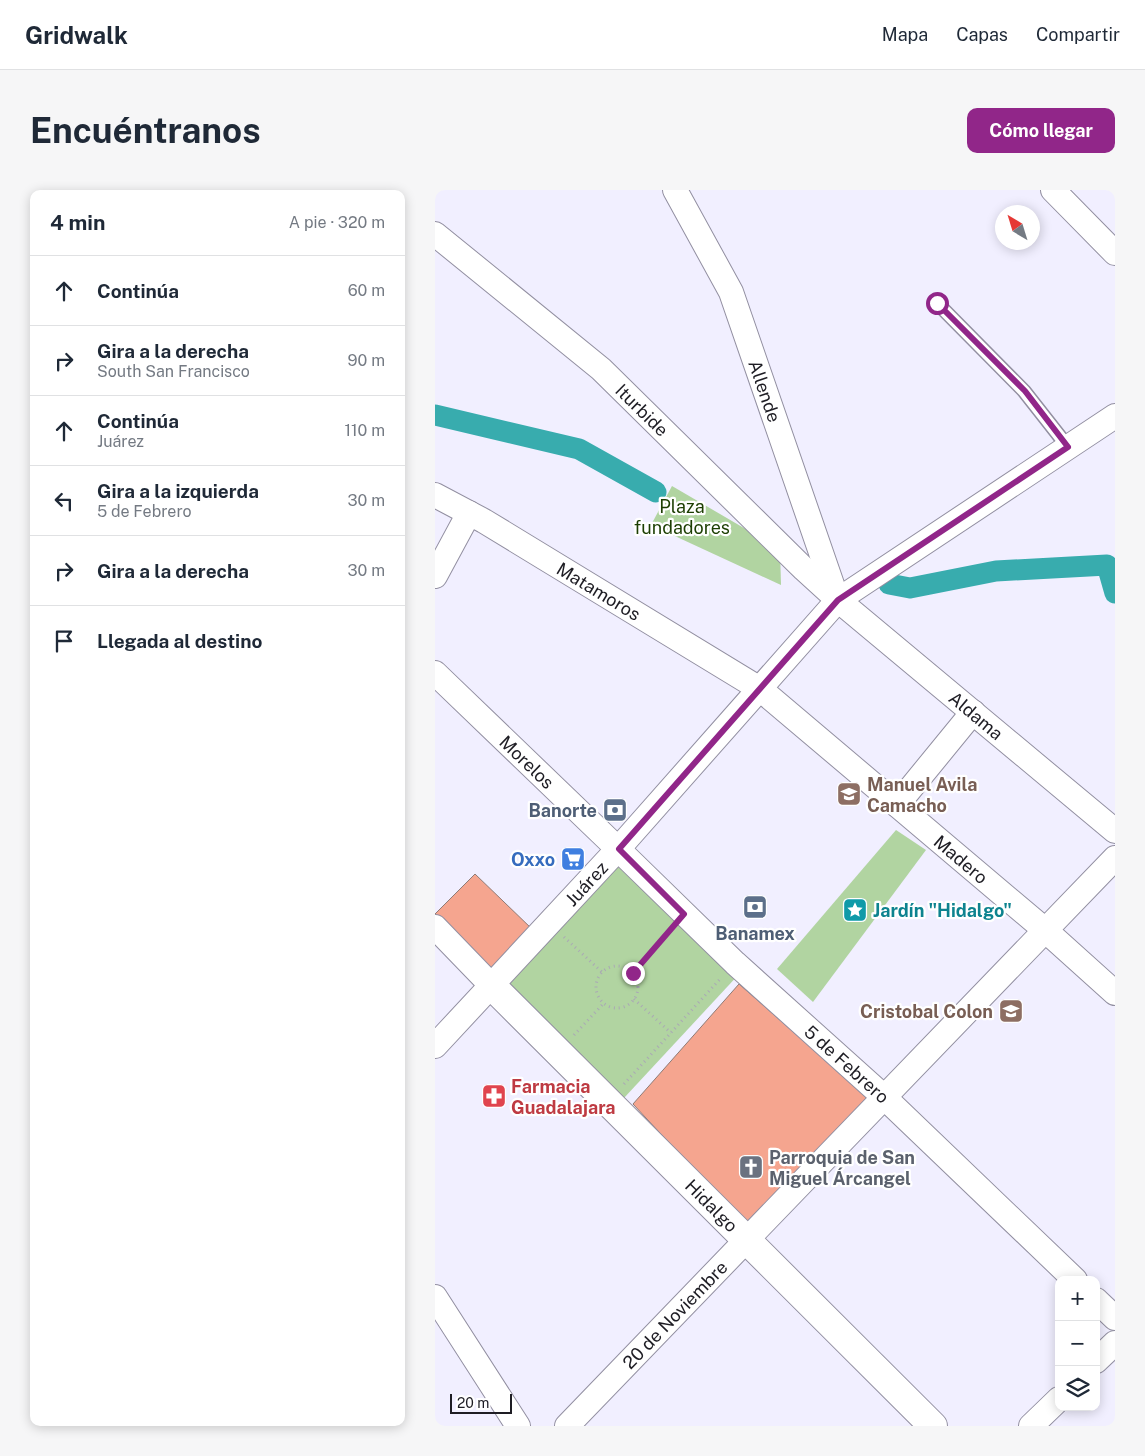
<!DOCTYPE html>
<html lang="es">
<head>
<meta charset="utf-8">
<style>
  :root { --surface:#fff; --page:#f6f6f7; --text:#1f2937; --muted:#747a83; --line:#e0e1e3; --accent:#912689 }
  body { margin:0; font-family:"Public Sans",sans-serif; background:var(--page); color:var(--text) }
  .controls { position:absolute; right:15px; bottom:15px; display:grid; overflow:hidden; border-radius:10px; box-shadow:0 2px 12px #0003 }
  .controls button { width:45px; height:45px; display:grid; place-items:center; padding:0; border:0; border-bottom:1px solid var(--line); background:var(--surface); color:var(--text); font:25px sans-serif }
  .compass { position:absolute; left:560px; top:15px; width:45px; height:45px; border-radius:50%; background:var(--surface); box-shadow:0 2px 12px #0003; rotate:322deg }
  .scale { position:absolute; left:15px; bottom:12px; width:62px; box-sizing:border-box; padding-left:5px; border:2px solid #1e1d24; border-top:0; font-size:14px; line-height:18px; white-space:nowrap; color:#1e1d24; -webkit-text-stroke:4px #fff; paint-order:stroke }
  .stop { position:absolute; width:15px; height:15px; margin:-11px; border:4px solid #912689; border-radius:50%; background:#fff }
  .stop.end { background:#912689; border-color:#fff; box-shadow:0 1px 5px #0008 }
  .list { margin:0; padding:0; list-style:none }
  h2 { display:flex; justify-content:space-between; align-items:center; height:65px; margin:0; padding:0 20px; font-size:21px }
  h2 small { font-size:16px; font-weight:400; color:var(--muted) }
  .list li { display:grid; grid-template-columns:32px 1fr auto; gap:15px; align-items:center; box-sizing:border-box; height:70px; padding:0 20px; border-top:1px solid var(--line) }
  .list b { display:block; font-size:19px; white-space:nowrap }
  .list p { margin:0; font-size:16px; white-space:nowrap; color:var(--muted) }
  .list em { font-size:16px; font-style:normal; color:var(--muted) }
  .icon { flex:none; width:28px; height:28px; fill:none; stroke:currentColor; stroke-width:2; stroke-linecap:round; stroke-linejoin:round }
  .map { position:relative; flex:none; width:680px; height:1236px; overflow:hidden; border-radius:10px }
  header { display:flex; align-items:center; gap:30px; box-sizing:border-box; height:70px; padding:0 25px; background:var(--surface); border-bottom:1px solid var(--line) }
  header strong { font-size:24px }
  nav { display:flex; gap:28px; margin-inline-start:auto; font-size:18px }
  .intro { display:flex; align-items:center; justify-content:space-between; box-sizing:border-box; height:120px; padding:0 30px }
  h1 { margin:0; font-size:35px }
  .button { padding:12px 22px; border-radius:10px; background:var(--accent); color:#fff; font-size:18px; font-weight:700 }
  main { display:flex; gap:30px; padding:0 30px }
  aside { flex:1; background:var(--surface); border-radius:10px; box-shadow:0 2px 12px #0003 }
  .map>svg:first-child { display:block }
  .green { fill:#b1d4a1 }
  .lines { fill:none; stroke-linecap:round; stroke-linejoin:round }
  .canal { stroke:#38acae; stroke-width:21 }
  .building { fill:#f5a58f; stroke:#8f7b75 }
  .service-casing { stroke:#928fa1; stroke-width:15 }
  .minor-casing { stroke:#928fa1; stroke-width:26 }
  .tertiary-casing { stroke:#928fa1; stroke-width:30 }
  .path { stroke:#aaa8b5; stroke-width:3; stroke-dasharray:1 4; stroke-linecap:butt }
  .service { stroke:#fff; stroke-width:12 }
  .minor { stroke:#fff; stroke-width:24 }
  .tertiary { stroke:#fff; stroke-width:28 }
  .route { stroke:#912689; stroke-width:6 }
  .labels { text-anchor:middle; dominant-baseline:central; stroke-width:4.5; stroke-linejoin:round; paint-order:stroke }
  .street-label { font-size:18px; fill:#1e1d24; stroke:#fff }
  .park-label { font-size:18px; fill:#1c3e02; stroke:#fff }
  .education-label { font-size:18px; font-weight:bold; fill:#785e54; stroke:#fff; text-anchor:start }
  .service-label { font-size:18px; font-weight:bold; fill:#4e5e75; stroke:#fff; text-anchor:end }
  .shop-label { font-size:18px; font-weight:bold; fill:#366cbe; stroke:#fff; text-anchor:end }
  .culture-label { font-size:18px; font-weight:bold; fill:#0d838f; stroke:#fff; text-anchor:start }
  .health-label { font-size:18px; font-weight:bold; fill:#be3a42; stroke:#fff; text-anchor:start }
  .worship-label { font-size:18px; font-weight:bold; fill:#5b616d; stroke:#fff; text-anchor:start }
</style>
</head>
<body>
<header>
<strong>Gridwalk</strong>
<nav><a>Mapa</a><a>Capas</a><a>Compartir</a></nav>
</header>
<div class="intro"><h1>Encuéntranos</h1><a class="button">Cómo llegar</a></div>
<main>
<aside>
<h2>4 min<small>A pie · 320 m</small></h2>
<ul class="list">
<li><svg class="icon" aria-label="ahead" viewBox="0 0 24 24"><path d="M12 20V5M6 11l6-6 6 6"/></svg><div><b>Continúa</b></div><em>60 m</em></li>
<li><svg class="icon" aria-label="right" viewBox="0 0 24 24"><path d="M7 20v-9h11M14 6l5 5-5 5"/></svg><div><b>Gira a la derecha</b><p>South San Francisco</p></div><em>90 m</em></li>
<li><svg class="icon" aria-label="ahead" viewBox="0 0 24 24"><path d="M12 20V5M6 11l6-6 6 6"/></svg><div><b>Continúa</b><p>Juárez</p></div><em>110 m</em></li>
<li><svg class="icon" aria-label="left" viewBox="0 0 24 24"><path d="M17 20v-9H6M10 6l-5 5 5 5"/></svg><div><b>Gira a la izquierda</b><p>5 de Febrero</p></div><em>30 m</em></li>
<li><svg class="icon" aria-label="right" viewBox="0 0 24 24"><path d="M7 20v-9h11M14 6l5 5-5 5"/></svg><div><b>Gira a la derecha</b></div><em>30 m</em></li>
<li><svg class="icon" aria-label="arrive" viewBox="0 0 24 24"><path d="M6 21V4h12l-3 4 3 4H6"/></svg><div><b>Llegada al destino</b></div></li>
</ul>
</aside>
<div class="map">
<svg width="680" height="1236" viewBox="0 0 680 1236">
  <rect width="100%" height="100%" fill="#f1efff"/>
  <g class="green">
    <polygon points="237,296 345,359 346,395 216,335"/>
    <polygon points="461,640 491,660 378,812 342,779"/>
    <polygon points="187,670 306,782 189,908 69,796"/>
  </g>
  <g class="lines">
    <g class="canal">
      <polyline points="0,225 144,259 221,302"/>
      <polyline points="454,394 475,398 561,381 672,375 680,403"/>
    </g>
  </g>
  <g class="building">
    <polygon points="40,684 97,739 55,781 0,724"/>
    <polygon points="304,794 437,911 315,1040 198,914"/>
  </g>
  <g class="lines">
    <defs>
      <polyline id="service" points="502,113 589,201 633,257"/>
      <g id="minor">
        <path id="s1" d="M240,0L296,102L402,409"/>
        <polyline points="618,0 680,63"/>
        <path id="s2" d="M0,44L166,179L369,379L403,410L680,641"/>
        <path id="s3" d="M0,305L49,331L325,499L610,740L680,803"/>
        <polyline points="0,386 34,323"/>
        <path id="s4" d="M0,483L183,659L300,773L449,907L640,1090"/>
        <polyline points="462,615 538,522"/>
        <polyline points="0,737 56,795"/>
        <path id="s5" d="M0,856L183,659L403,410L680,226"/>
        <polyline points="0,1107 83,1236"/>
        <polyline points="661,1110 680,1128"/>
        <polyline points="661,1171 680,1153"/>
        <path id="s6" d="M132,1236L680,668"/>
        <polyline points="596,1236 624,1209"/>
      </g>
      <g id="tertiary">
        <path id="s7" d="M56,795L498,1236"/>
      </g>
    </defs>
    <use href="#service" class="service-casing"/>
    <use href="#minor" class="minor-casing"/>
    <use href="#tertiary" class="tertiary-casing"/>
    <g class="path">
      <polyline points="129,747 167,782"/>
      <circle cx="182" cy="797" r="21"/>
      <polyline points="198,783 235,740"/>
      <polyline points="199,809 236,843"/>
      <polyline points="139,845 169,813"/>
      <polyline points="189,894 286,788"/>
    </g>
    <use href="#service" class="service"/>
    <use href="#minor" class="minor"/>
    <use href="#tertiary" class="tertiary"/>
  </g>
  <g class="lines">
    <polyline class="route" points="198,783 249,724 184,659 403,410 633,257 590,201 502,113"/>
  </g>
  <defs>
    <symbol id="school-square" viewBox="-11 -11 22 22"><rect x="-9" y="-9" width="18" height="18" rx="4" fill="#8d6e63" stroke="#fff"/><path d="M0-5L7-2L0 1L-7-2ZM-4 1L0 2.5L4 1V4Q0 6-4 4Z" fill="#fff"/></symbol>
    <symbol id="bank-square" viewBox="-11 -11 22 22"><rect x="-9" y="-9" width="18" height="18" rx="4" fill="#5c6f8a" stroke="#fff"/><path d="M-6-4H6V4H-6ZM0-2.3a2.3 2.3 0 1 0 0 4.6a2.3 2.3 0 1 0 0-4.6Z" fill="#fff"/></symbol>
    <symbol id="supermarket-square" viewBox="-11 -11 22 22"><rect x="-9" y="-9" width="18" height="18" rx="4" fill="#3f7fe0" stroke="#fff"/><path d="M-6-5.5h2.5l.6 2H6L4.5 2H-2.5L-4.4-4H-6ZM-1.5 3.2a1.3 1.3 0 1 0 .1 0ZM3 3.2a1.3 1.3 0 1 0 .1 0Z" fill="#fff"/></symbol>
    <symbol id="sight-square" viewBox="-11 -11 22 22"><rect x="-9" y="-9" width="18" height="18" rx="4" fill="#0f9aa8" stroke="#fff"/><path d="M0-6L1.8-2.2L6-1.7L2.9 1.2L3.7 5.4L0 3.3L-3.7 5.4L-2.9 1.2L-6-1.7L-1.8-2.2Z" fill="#fff"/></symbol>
    <symbol id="pharmacy-square" viewBox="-11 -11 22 22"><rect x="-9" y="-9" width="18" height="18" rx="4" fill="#e0444e" stroke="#fff"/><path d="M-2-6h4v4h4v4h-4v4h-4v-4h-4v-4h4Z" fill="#fff"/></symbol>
    <symbol id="church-square" viewBox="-11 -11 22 22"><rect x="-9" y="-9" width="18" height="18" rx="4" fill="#6b7280" stroke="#fff"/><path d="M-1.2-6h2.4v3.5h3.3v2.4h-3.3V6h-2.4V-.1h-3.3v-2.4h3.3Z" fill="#fff"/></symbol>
  </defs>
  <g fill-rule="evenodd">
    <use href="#school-square" x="400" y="590" width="28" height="28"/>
    <use href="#bank-square" x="166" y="606" width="28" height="28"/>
    <use href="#supermarket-square" x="124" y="655" width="28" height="28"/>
    <use href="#bank-square" x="306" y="703" width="28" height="28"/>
    <use href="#sight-square" x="406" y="706" width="28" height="28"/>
    <use href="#school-square" x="562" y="807" width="28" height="28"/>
    <use href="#pharmacy-square" x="45" y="892" width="28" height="28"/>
    <use href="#church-square" x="302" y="963" width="28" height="28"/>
  </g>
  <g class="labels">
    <g class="street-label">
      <text stroke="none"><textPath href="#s1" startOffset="221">Allende</textPath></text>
      <text stroke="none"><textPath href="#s2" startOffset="272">Iturbide</textPath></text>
      <text stroke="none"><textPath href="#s3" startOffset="190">Matamoros</textPath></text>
      <text stroke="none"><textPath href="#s2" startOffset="725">Aldama</textPath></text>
      <text stroke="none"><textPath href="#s4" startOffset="128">Morelos</textPath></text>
      <text stroke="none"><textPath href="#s3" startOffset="642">Madero</textPath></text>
      <text stroke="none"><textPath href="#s5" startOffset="222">Juárez</textPath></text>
      <text stroke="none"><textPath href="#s4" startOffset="568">5 de Febrero</textPath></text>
      <text stroke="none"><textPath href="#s7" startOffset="312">Hidalgo</textPath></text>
      <text stroke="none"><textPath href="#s6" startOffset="155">20 de Noviembre</textPath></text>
    </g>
    <g class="park-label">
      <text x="247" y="316">Plaza<tspan x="247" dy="21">fundadores</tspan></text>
    </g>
    <g class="education-label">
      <text x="432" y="594">Manuel Avila<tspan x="432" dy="21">Camacho</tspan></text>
      <text x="558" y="821" text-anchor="end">Cristobal Colon</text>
    </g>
    <g class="service-label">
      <text x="162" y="620">Banorte</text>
      <text x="320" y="743" text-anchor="middle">Banamex</text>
    </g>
    <g class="shop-label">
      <text x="120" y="669">Oxxo</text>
    </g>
    <g class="culture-label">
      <text x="438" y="720">Jardín "Hidalgo"</text>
    </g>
    <g class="health-label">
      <text x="76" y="896">Farmacia<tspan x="76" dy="21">Guadalajara</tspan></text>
    </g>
    <g class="worship-label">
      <text x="334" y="967">Parroquia de San<tspan x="334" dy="21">Miguel Árcangel</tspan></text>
    </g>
  </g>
</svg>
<div class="controls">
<button>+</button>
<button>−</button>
<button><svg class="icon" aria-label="layers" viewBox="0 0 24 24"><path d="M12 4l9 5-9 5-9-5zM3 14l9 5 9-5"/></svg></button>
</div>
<svg class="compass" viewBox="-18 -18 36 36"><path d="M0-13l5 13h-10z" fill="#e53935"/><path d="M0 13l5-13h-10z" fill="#747a83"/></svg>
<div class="scale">20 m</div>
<div class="stop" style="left:502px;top:113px"></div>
<div class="stop end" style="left:198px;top:783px"></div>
</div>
</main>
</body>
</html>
